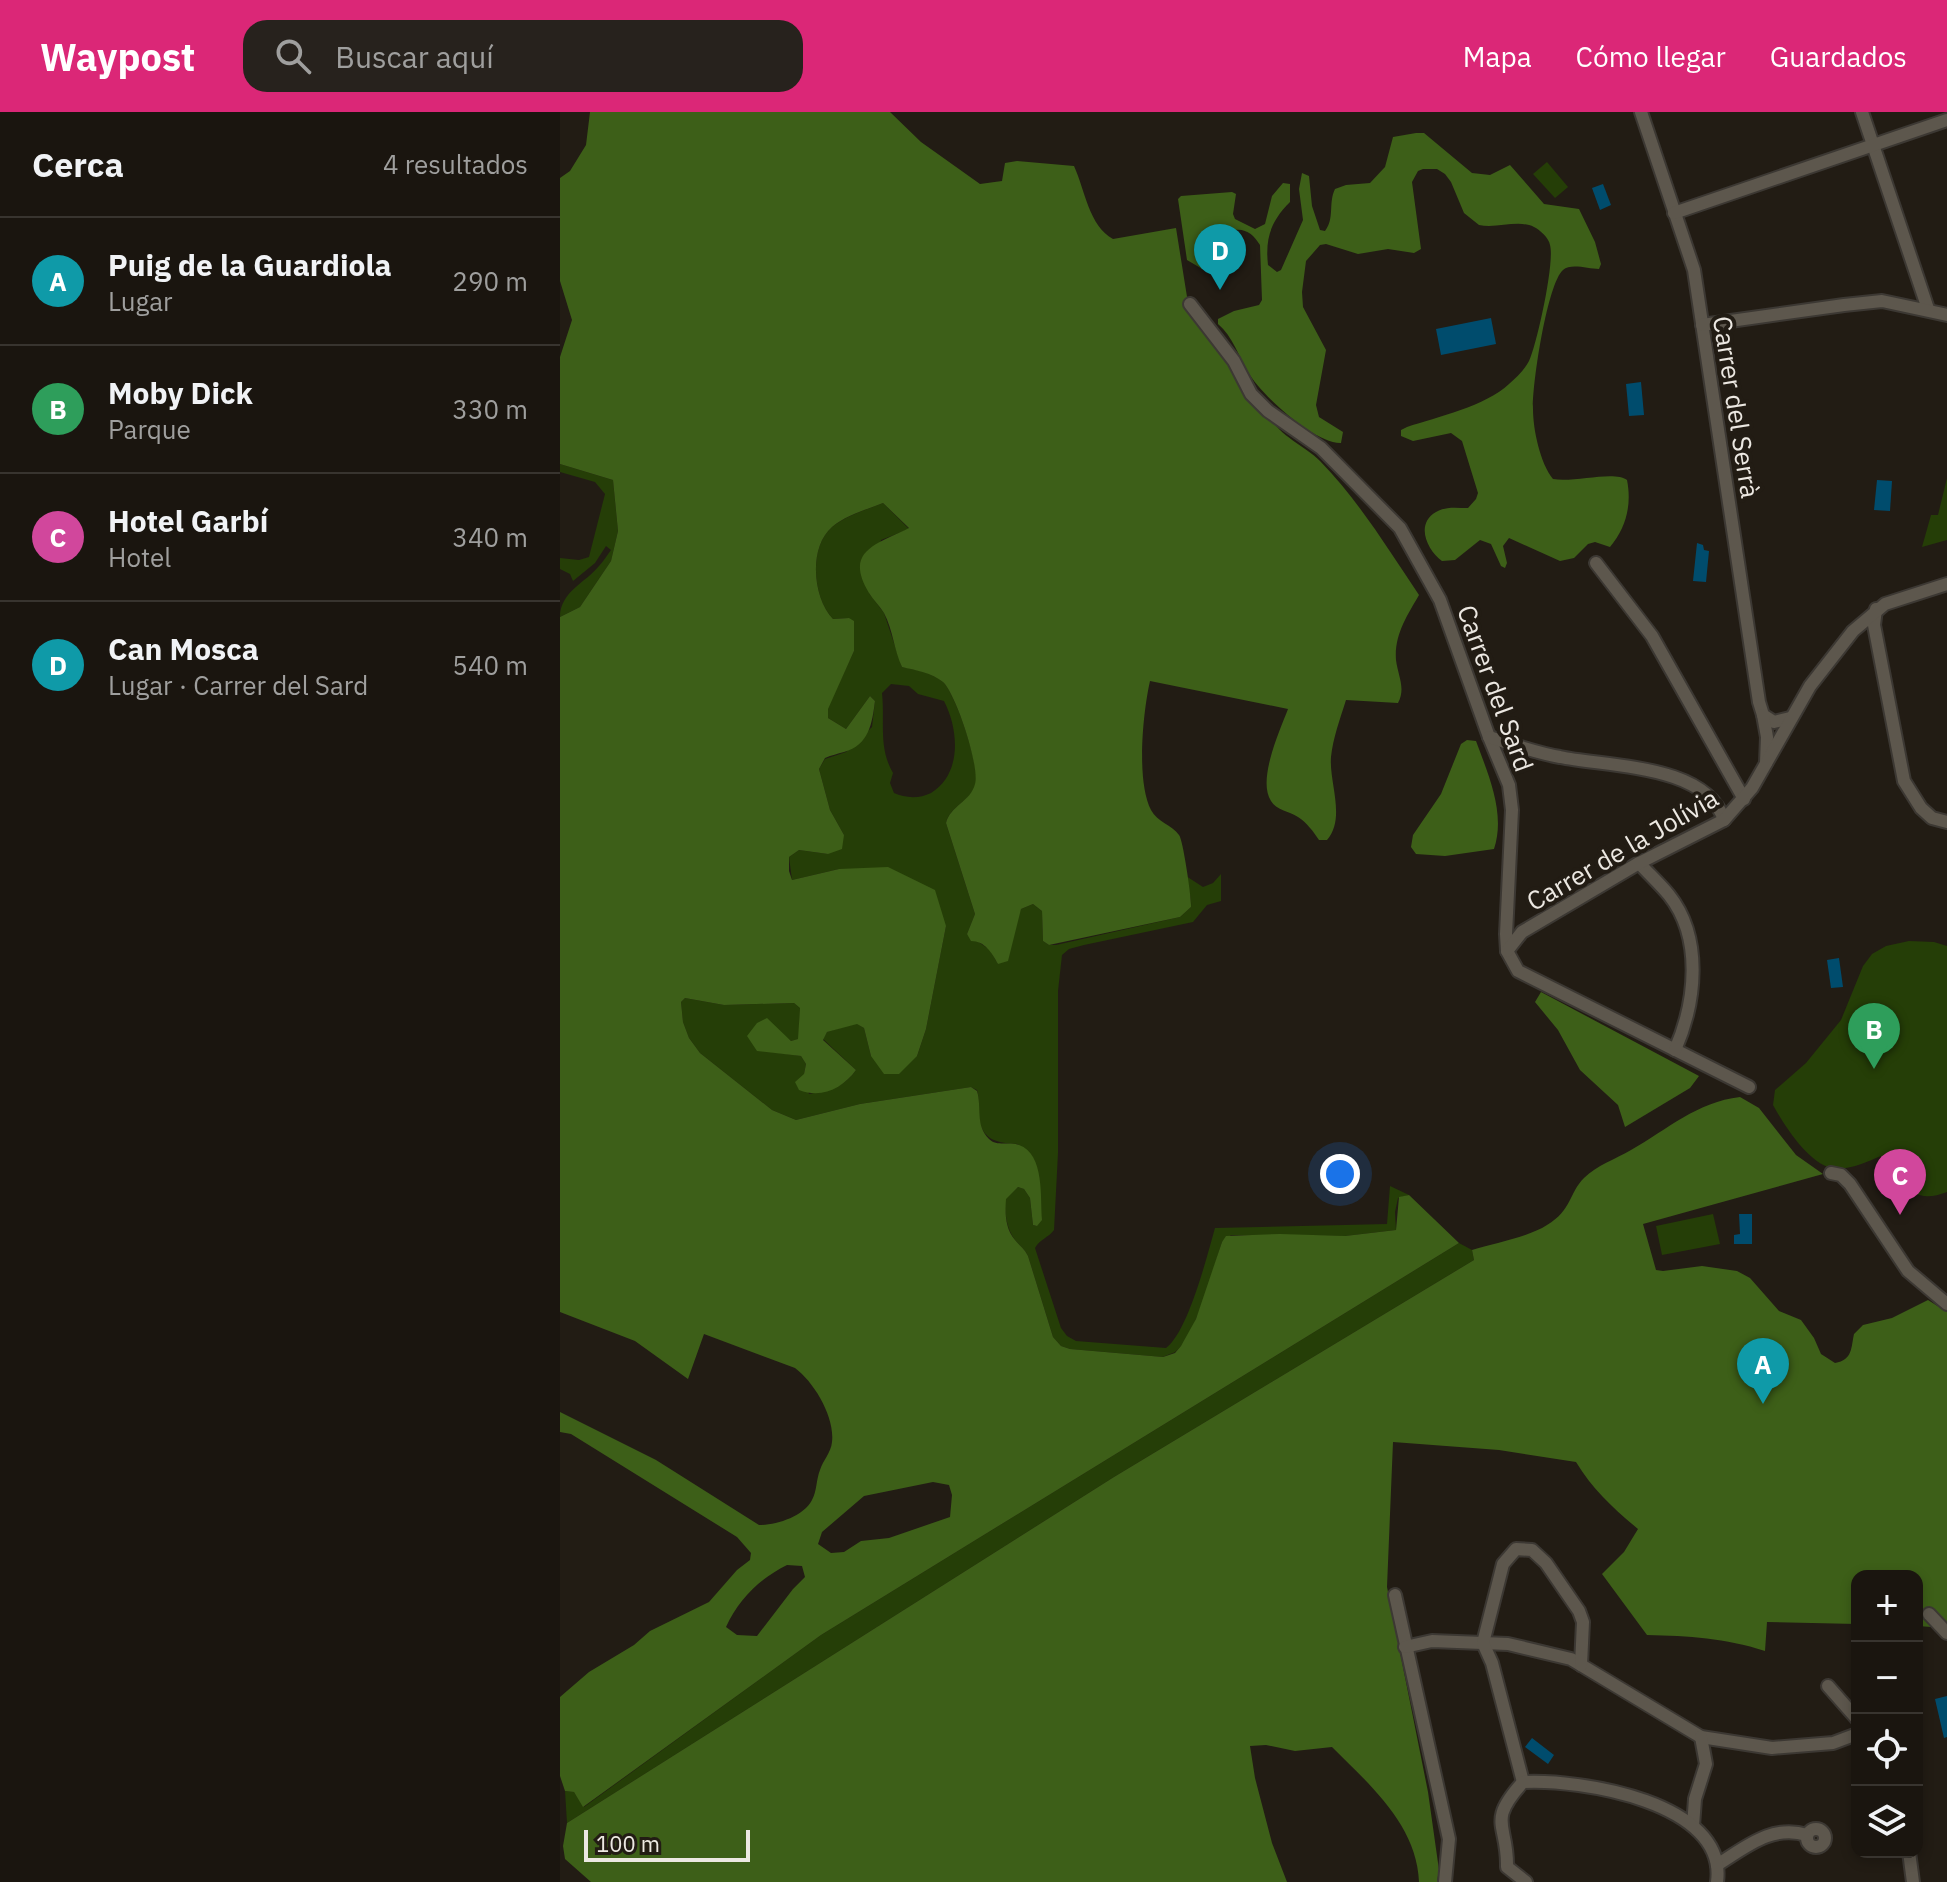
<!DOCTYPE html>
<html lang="es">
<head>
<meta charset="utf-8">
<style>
  :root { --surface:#1a150f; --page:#27221d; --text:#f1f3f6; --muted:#9f9f9e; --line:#38342f; --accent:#db2777 }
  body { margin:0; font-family:"IBM Plex Sans",sans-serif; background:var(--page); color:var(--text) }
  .controls { position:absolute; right:24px; bottom:24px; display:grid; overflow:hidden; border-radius:16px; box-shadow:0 4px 12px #0003 }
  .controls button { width:72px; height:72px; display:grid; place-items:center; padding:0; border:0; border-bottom:2px solid var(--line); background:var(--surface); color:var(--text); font:40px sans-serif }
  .scale { position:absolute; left:24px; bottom:20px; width:166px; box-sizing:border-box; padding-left:8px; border:4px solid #ece8e2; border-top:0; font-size:22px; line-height:28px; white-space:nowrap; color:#ece8e2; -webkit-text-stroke:6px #221c14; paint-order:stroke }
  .you { position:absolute; left:780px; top:1062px; width:28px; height:28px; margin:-20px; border:6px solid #fff; border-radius:50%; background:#1a73e8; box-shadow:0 0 0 12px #1a73e833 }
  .badge { display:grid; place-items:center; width:52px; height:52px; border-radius:50%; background:var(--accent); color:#fff; font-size:26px; font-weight:700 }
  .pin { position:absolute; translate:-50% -66px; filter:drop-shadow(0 2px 4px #0008) }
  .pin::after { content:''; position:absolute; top:42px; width:28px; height:24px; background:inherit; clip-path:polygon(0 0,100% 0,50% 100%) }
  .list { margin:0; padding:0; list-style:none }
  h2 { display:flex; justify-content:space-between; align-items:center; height:104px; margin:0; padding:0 32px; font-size:34px }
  h2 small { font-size:26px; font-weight:400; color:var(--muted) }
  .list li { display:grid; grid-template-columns:52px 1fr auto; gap:24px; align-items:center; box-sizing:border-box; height:128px; padding:0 32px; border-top:2px solid var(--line) }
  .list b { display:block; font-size:30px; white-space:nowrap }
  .list p { margin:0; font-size:26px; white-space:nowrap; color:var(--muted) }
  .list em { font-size:26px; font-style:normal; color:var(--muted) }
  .icon { flex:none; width:44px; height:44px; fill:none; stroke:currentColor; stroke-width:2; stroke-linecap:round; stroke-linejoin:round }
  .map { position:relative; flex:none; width:1387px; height:1770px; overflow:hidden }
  header { display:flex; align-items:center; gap:48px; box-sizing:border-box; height:112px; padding:0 40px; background:var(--accent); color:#fff }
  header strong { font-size:38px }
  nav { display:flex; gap:44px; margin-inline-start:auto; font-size:28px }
  .search { width:560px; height:72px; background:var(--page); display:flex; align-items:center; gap:20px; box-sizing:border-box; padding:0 28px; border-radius:24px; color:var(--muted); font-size:30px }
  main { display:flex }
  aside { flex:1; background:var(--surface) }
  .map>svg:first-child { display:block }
  .green { fill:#253e07; fill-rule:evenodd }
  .forest { fill:#3d5f18; fill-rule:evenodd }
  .water { fill:#004c6d }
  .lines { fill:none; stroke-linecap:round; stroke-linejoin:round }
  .street-casing { stroke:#3c3833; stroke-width:16 }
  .street { stroke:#5d574d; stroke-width:12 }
  .labels { text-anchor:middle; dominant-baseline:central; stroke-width:8; stroke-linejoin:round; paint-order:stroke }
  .street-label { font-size:26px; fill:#ece8e2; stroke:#221c14 }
</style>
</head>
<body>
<header>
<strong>Waypost</strong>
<div class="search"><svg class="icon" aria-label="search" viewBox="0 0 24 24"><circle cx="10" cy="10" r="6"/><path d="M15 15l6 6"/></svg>Buscar aquí</div>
<nav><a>Mapa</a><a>Cómo llegar</a><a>Guardados</a></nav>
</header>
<main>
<aside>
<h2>Cerca<small>4 resultados</small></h2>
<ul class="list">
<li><span class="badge" style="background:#0f9aa8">A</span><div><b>Puig de la Guardiola</b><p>Lugar</p></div><em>290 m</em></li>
<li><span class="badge" style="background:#2e9e5b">B</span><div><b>Moby Dick</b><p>Parque</p></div><em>330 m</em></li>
<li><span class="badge" style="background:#d1479c">C</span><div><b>Hotel Garbí</b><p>Hotel</p></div><em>340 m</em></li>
<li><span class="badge" style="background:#0f9aa8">D</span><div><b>Can Mosca</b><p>Lugar · Carrer del Sard</p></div><em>540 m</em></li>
</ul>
</aside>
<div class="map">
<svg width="1387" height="1770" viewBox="0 0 1387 1770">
  <rect width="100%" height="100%" fill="#221c14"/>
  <g class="green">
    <polygon points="987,50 1008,75 995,86 973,62"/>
    <path d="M0,352L53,368L58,419L51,449L20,495L0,505C0,480 25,471 39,454C44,449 47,443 51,438L46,434L35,451L13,469L10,462L0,457V446L19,448L29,445L45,382L35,370L0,360Z"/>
    <polygon points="1387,366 1387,428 1362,435 1371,403 1378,403"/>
    <path d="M323,391L349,417L321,428L309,481L324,501L342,555C355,557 372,561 383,570C396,582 420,655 416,672C411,689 390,694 386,711L415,802L407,822L430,838L438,852L461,797L473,792L482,799L483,829L489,833H496L620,805L631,795C632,783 627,775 626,764L643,775L653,771L661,762V789L647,793L633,810L524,833L509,837L502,843L498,879V1041L494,1118C488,1126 480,1127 475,1136L501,1216L507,1224L516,1229L606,1236C628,1220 647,1144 655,1116L827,1112L830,1074L849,1083L838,1086L835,1100L836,1118L785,1124L671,1123L662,1130C654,1154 635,1227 615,1240C614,1241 604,1244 603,1245L510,1237L501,1234L493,1225L468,1144C464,1136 460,1134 455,1128C446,1116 445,1101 445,1087L458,1075L464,1077L470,1086L473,1113L477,1114L458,1032C438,1031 422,1029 419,1005C417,995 420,988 417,978L411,975L300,992L236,1008L212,998L140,941L129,926L123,910L121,890L125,886L164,893L234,891L240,896L239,927L231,929L216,917L212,940L241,944L246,952L244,962L249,982C270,978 283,976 296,958L263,927L267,920L296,911L304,916L311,944H357L366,917L386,814L279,757L232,768L229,745L239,738L268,742L284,723L270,698L259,657L265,647L286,640L312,615L315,589L310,584L286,617L268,606L267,597L294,539L289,506L273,507C253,486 248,436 272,415C287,403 306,398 323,391ZM331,572L349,574L358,582L384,589C399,618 402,662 371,681C359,687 345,686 334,681L330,671L333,661C318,635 325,610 322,581Z"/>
    <path d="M1349,829L1374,830L1387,834V1080C1351,1094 1341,1070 1321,1044C1306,1050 1289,1059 1272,1056C1249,1052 1224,1013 1213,993L1215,978L1246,951L1281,908L1303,854L1312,842L1326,834Z"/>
    <polygon points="1153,1102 1160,1132 1102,1143 1096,1114"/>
    <polygon points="899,1131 912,1138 914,1148 554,1365 7,1711 5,1679 14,1680 24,1695 261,1523"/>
  </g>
  <g class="forest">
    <path d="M30,0H330L361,30L420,72L442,69L445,51L457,49L514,54C525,78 529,114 553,127L616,116L628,191L708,299C714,322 744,333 760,349C799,389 828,437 859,483C847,504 834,523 836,548C838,564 846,576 838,591L786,588C780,607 773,626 771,645C769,671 786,706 767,728H759C753,719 747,711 738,705C729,699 716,698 711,689C697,668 720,618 728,597L590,569C583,600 576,669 591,698C597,710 612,713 619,723C623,727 632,789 631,795L620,805L489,833L483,829L482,799L473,792L461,797L448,849L438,852C432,841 425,829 411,829L407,822L415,802L386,711C390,694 411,689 415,672C420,655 396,582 383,570C372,561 355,558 342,555C334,538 333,518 324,501C320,494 313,488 309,481C283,438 318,432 349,416L323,391C306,398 286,403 272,415C248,436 253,486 273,507L289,506L294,509V539L268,597V606L286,617L310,584L315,589C312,612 309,633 284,640C277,642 272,643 265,646L259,657L270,698L284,723L282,737L268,742L239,738L229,745V759L232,768L279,757L328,755L375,778L386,814L366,917L357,944L339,962H324L311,944L304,916L297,912L267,920L263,928L296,958C283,976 262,987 239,978L235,970L244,962L246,952L241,944L197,939L187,924L197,911L207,906L231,929L238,927L240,896L234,891L164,893L125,886L121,890L123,910L129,926L140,941L212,998L236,1008L300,992L411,975L417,979C422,995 415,1013 429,1027C437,1035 449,1029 459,1033C485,1042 480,1086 482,1108L477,1114L473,1113L470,1086L464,1077L458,1075L446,1087C445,1101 445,1116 455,1128C460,1134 464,1136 468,1144L493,1225L501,1234L510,1237L603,1245L615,1241L621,1234L636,1207L662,1130L666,1124L720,1122L785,1124L836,1118L839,1085L849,1083L899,1131L261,1523L23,1695L14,1680L5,1679L0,1664V1585L29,1560L74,1533L90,1519L149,1490L177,1458L190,1448L191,1441L177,1425L11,1322L0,1320V1300L96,1348L199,1413C216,1413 243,1405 252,1388C257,1379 256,1368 260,1358C263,1348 271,1341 272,1330C275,1305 254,1270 235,1256L144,1222L128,1267L75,1229L0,1200V505L20,495L51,449L58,419L53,368L0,352V245L12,208L0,169V66L10,59L26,33ZM373,1370L389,1373L392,1383L390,1405L329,1426L301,1429L284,1440L271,1441L258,1432L262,1420L304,1384ZM227,1453L242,1454L245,1465L233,1477L197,1524L177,1523L166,1515C179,1487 199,1467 227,1453Z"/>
    <path d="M856,21H864L912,61L930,63L950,53L984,92L1019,97L1035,130L1041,152L1039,157C1028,157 1011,151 1003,158C987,172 972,274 973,297C973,317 980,351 993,367C1014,371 1054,358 1067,368C1072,393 1066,416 1050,435L1035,430L1028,432L1014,446L1000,449L949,426L943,434L947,451L945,456L941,454L931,432L920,428L895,448L882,449C867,438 855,412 876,400C886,394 897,396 908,396L916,387L918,381L902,329L891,321L853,329L841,324V318L847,315C877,305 926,294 949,272C956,266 965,257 969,249C977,232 995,150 990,133C989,126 980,118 974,115C958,107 937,117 919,113L904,101L891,70L885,62L877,57H863L858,59L852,70L861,137L854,141L828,137L798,142L766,132L760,133L746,149L742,180L743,195L766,238L756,293L759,305L783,320L781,331C755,332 701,283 688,260C678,243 673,225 658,212V207L674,199L699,193L702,188L700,133C694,123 686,116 674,118L651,156L644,158L627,148L618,87L621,84L672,80L676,82L673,102L675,107L695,117L705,112L712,84L723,71L730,72V90C711,109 705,126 708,153L717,160L721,158L743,108L739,77L742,61L749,64L752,94L760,118L765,119C775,106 768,91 775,77L786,73L810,71L825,55L833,25Z"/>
    <path d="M907,628L916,629C928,662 946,701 934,737L885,744L856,742L851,735L853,723L881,682L901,632Z"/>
    <polygon points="981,880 1139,964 1130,976 1065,1015 1058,993 1020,958 998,918 975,890"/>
    <path d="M1180,985L1199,996L1236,1043L1263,1062L1083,1112L1096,1158L1103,1159L1142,1154L1177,1159L1190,1166L1219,1199L1241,1208L1254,1226L1261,1242L1275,1251C1293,1248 1291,1235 1294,1222L1303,1213L1332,1206L1368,1188L1387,1200V1513L1370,1496L1363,1502L1372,1515L1357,1514V1464H1297V1512L1207,1510L1205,1539C1165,1526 1129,1524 1087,1523L1042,1462L1064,1440L1078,1417C1053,1396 1033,1378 1016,1350L939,1338L833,1330L827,1475L868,1680L879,1758L877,1770H859C857,1713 809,1672 772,1635L735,1639L706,1633L690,1634L695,1666L712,1731L727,1770H31L5,1747L3,1734L7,1711L554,1365L914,1148L912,1138C934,1131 969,1125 987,1113C1012,1098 1009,1081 1024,1066C1037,1053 1056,1047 1071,1038C1108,1017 1137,990 1180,985Z"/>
  </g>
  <g class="water">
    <polygon points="1043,72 1051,93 1040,98 1032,76"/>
    <polygon points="931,206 936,232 881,243 876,217"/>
    <polygon points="1081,270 1084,303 1069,304 1066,272"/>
    <polygon points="1317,368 1332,369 1330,399 1314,398"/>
    <polygon points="1137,431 1143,433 1144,438 1149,439 1146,470 1133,469"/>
    <polygon points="1279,846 1283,875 1271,876 1267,848"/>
    <polygon points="1179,1102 1192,1102 1192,1132 1174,1132 1174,1123 1180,1122"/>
    <polygon points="1387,1584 1387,1625 1384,1626 1375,1587"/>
    <polygon points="972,1626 994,1643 988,1652 965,1635"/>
  </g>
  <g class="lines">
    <defs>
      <g id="street">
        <polyline points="1081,0 1134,158 1199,590 1203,603 1214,610 1230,606"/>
        <polyline points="1302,0 1368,197"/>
        <polyline points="1114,101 1387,8"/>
        <polyline points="630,192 674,249 691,282 708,299 761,336 840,416 880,488 929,625 949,673 952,698 946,822 947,839 958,859 1189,975"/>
        <polyline points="1142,213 1284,193 1322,189 1387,203"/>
        <polyline points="1036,451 1092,524 1184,687"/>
        <polyline points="1316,497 1314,513 1344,669 1361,696 1372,706 1387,710"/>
        <polyline points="1203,603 1207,625 1206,651"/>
        <path d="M929,625C952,632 976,641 1000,645C1048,655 1146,652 1164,708"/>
        <path d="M1079,751C1089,762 1100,772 1109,783C1143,826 1136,890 1115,938"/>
        <polyline points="947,839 962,820 1079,751 1164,708 1192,676 1250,574 1293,519 1325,492 1387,472"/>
        <polyline points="1271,1061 1281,1063 1290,1072 1348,1159 1387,1192"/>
        <polyline points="835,1483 889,1727 885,1770"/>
        <polyline points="1369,1502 1387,1521"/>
        <polyline points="845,1535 872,1529 948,1532 1011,1547 1141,1625 1212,1636 1273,1631 1297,1622"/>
        <polyline points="1268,1574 1297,1607"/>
        <polyline points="963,1670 932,1551 923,1531 943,1452 956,1437 972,1438 986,1451 1019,1499 1023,1510 1021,1553"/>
        <polyline points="1133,1714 1135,1687 1146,1652 1141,1625"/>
        <circle cx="1256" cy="1726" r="9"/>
        <polyline points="1349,1740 1353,1770"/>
        <path d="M1157,1753C1186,1735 1212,1712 1247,1723"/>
        <path d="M966,1770L947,1755C948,1711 926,1711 963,1670C1020,1667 1168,1690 1157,1770"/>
      </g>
    </defs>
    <use href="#street" class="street-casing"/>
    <use href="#street" class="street"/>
  </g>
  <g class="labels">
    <g class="street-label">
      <text transform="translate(1177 295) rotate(81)">Carrer del Serrà</text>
      <text transform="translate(936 576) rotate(70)">Carrer del Sard</text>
      <text transform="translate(1062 737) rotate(-30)">Carrer de la Jolívia</text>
    </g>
  </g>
</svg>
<div class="controls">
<button>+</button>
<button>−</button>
<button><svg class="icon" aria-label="locate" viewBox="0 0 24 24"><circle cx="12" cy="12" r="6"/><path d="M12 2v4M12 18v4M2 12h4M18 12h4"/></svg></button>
<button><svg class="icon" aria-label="layers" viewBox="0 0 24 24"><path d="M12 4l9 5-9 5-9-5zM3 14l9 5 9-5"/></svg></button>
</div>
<div class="scale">100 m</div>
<div class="you"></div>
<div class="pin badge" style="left:1203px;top:1292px;background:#0f9aa8">A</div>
<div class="pin badge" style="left:1314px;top:957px;background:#2e9e5b">B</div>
<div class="pin badge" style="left:1340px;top:1103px;background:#d1479c">C</div>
<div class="pin badge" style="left:660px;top:178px;background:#0f9aa8">D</div>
</div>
</main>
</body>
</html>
